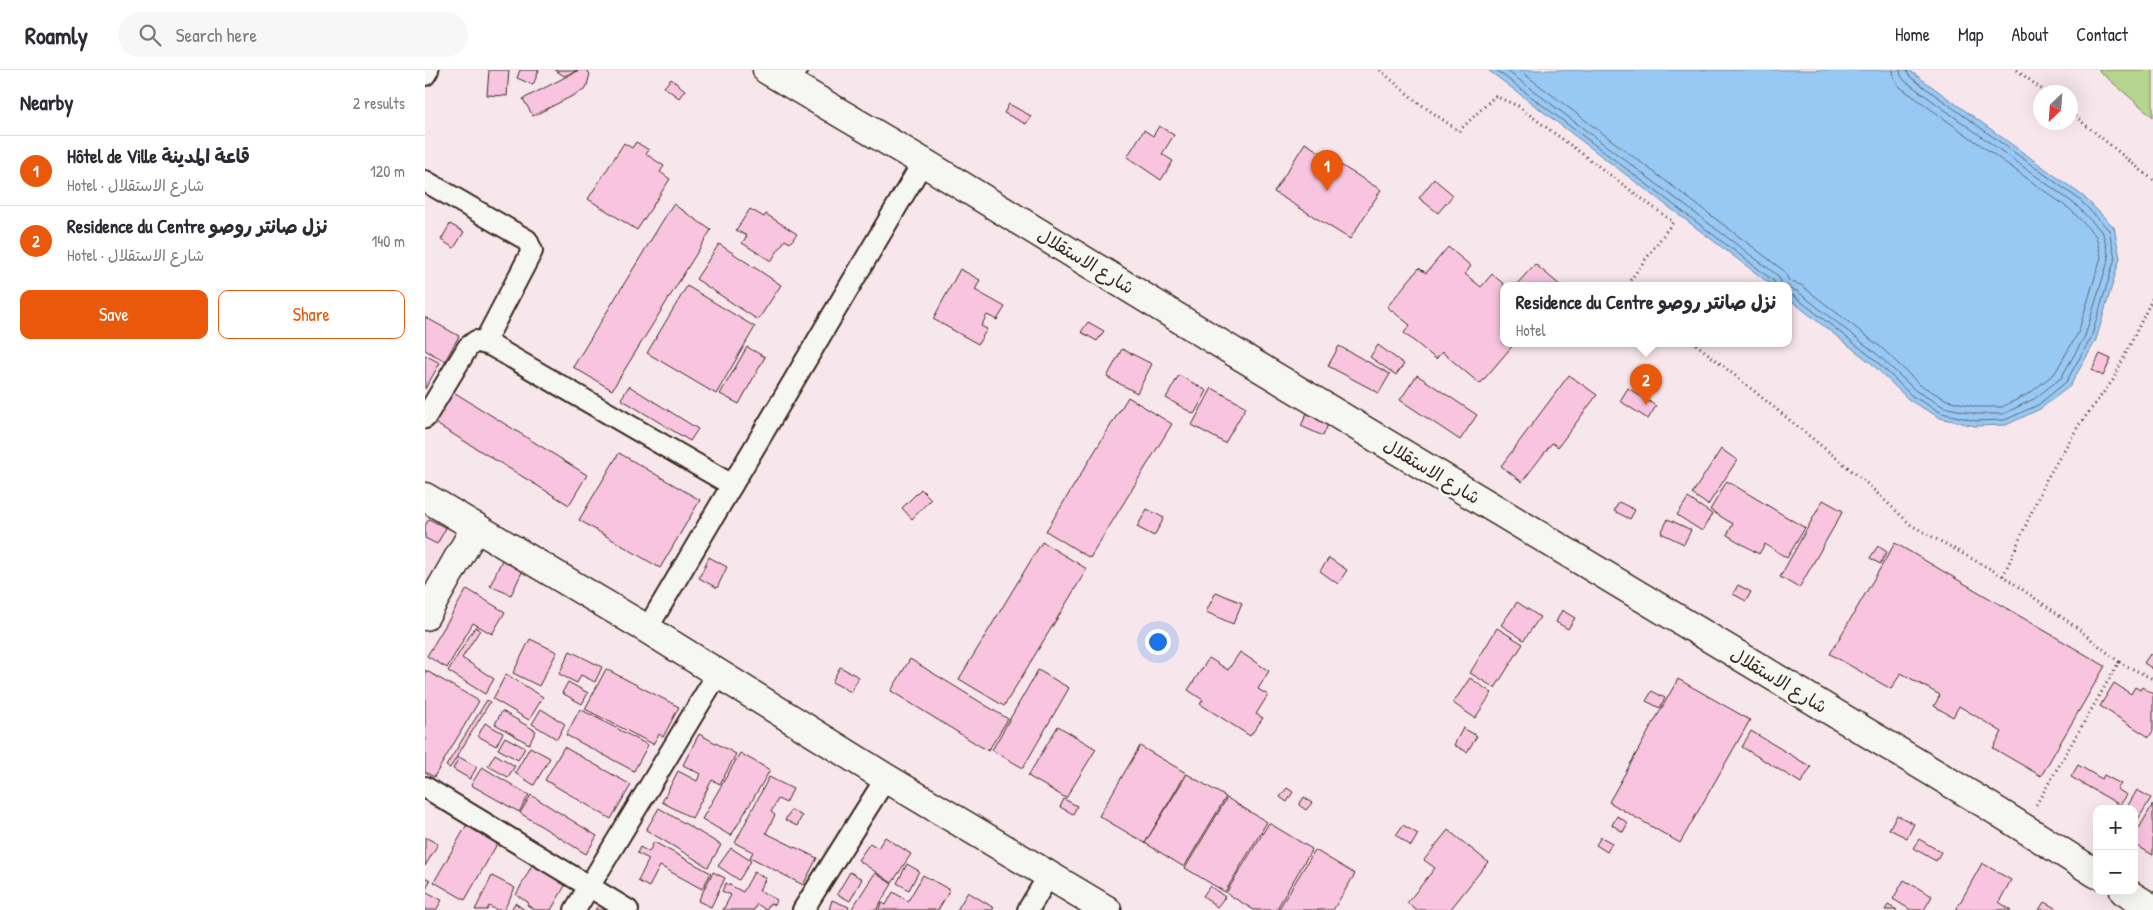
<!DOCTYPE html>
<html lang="en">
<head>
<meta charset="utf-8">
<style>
  :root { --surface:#fff; --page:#f7f7f7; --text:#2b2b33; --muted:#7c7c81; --line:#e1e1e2; --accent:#ea580c }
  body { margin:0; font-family:"Patrick Hand","Playpen Sans Arabic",sans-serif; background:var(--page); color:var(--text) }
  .controls { position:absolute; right:15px; bottom:15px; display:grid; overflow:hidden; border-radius:10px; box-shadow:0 5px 20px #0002 }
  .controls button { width:45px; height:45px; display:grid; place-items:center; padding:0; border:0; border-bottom:1px solid var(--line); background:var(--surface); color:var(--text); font:25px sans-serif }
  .compass { position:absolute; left:1608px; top:15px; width:45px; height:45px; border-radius:50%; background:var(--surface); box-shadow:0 5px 20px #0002; rotate:205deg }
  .you { position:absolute; left:732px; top:571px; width:18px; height:18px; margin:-12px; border:4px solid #fff; border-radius:50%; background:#1a73e8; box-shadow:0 0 0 8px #1a73e833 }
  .badge { display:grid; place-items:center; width:32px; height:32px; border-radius:50%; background:var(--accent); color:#fff; font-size:16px; font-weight:700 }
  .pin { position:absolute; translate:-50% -41px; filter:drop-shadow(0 1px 2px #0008) }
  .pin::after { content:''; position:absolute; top:26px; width:18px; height:15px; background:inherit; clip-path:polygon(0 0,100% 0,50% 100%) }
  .popup { position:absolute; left:1075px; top:212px; width:292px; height:65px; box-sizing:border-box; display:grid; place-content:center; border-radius:10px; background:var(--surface); filter:drop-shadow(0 1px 4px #0005); font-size:16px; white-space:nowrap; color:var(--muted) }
  .popup b { font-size:19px; color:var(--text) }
  .popup::after { content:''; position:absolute; left:50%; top:100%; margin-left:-10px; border:10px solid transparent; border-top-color:var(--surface) }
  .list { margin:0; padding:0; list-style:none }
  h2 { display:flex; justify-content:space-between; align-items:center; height:65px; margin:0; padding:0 20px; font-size:21px }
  h2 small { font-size:16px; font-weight:400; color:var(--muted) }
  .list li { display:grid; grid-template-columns:32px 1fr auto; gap:15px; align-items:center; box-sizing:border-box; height:70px; padding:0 20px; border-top:1px solid var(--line) }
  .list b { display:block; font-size:19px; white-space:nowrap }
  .list p { margin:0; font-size:16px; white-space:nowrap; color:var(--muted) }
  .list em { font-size:16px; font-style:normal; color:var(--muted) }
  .actions { display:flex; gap:10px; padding:15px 20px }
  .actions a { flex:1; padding:11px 0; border:1px solid var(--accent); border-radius:10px; text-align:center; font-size:18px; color:var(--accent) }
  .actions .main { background:var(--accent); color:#fff }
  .icon { flex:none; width:28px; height:28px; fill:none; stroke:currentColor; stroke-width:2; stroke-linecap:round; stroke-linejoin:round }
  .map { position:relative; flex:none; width:1728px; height:840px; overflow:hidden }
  header { display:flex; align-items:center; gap:30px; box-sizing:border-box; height:70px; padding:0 25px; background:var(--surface); border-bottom:1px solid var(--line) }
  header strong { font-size:24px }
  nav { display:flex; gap:28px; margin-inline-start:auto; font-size:18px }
  .search { width:350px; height:45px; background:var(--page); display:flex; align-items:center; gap:12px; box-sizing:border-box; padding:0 18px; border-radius:28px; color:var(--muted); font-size:19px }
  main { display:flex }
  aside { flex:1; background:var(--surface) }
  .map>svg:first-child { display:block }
  .built { fill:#f8dce9 }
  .green { fill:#b5d58f; stroke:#788056 }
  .water { fill:#98c8f4; stroke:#73899e }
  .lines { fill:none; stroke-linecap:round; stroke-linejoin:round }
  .shore { stroke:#606974; stroke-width:1 }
  .building { fill:#f9c4e0; stroke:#3b2a1e }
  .lane-casing { stroke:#3b2a1e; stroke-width:14 }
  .street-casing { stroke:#3b2a1e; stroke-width:24 }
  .secondary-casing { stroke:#3b2a1e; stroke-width:31 }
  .highway-casing { stroke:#3b2a1e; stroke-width:31 }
  .path { stroke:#3b2a1e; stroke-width:3; stroke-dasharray:1 4; stroke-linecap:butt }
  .lane { stroke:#f6f6f2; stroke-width:10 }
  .street { stroke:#f6f6f2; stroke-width:20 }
  .secondary { stroke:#f6f6f2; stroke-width:28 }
  .highway { stroke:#f6f6f2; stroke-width:28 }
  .labels { text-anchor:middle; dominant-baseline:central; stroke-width:5; stroke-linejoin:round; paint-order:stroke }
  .street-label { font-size:18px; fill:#3b2a1e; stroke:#f6f6f2 }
</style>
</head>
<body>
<header>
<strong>Roamly</strong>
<div class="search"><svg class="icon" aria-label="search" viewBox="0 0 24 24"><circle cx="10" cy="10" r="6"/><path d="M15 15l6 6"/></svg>Search here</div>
<nav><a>Home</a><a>Map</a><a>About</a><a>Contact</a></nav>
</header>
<main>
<aside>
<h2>Nearby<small>2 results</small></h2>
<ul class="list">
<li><span class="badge">1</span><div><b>Hôtel de Ville قاعة المدينة</b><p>Hotel · شارع الاستقلال</p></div><em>120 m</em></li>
<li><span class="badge">2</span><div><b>Residence du Centre نزل صانتر روصو</b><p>Hotel · شارع الاستقلال</p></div><em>140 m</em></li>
</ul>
<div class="actions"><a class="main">Save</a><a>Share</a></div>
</aside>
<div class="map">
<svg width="1728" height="840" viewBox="0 0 1728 840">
  <rect width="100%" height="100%" fill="#f7e7ed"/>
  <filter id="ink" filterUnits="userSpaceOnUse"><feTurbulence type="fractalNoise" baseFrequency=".02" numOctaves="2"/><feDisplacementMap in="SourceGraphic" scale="10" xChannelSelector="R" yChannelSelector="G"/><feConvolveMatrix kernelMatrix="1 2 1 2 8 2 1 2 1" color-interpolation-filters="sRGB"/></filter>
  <g filter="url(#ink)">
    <polygon class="built" points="0,435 34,454 0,512"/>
    <polygon class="green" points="1673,0 1728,0 1728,47"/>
    <polygon class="water" points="1063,0 1484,0 1658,126 1689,157 1695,188 1671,270 1645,316 1615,339 1581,355 1550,356 1515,348 1484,330 1446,293 1364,229 1364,216 1348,216"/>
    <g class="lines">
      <g class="shore">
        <polyline points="1071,0 1332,198 1349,211 1350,216"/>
        <polyline points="1081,0 1352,205 1356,211 1356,216"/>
        <polyline points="1094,0 1341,187 1359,201 1364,211 1376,215 1458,279 1495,315 1522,330 1552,337 1577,337 1605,323 1630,303 1653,263 1676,187 1671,166 1646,140 1475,17 1469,9 1468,0"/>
        <polyline points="1364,219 1372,221 1453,285 1491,321 1519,337 1551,344 1578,344 1609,329 1636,308 1660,266 1684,188 1678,163 1651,135 1480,11 1476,6 1475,0"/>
        <polyline points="1364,225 1369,226 1449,289 1487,326 1517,343 1551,351 1580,350 1613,335 1641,312 1666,268 1690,188 1684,160 1655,130 1484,6 1482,0"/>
      </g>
    </g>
    <g class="building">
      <polygon points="64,0 84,0 82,26 62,25"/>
      <polygon points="95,0 114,0 108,15 92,8"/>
      <polygon points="130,0 153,0 139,6"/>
      <polygon points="154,0 161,0 165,4 161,19 108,46 98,29"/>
      <polygon points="246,9 260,20 254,28 239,17"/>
      <polygon points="584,34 606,46 601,54 579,43"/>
      <polygon points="734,56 749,65 737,84 748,91 736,110 702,87 719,60 728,66"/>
      <polygon points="211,72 224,80 221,84 239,96 235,102 245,109 212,160 163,129 199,73 207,78"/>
      <polygon points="880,73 956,120 925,169 849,122"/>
      <polygon points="1009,109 1028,125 1013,143 994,128"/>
      <polygon points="248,134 286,160 187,320 148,297"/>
      <polygon points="325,139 339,147 341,144 372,164 365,173 360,170 346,191 317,173 322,166 311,160"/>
      <polygon points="25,154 39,162 29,178 16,170"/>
      <polygon points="294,174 356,215 333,250 271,209"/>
      <polygon points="1023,177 1046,196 1040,204 1056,217 1067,204 1081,216 1078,216 1078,274 1089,274 1055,314 1017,282 1011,289 979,263 985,255 962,237 994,198 1001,203"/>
      <polygon points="1110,194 1136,216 1090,216"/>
      <polygon points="535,199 555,210 550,220 580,237 572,250 562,245 556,256 562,259 553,274 508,249"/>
      <polygon points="262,216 330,257 291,324 222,283"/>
      <polygon points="0,247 34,266 20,291 0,280"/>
      <polygon points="663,252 679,261 672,271 656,262"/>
      <polygon points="953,275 979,294 971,305 945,287"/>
      <polygon points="914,276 965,304 954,323 903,296"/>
      <polygon points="322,277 340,287 314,334 295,324"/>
      <polygon points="697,279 727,294 712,323 682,307"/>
      <polygon points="1675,284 1686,289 1678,306 1667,300"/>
      <polygon points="0,285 15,293 0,319"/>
      <polygon points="754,305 782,321 769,344 741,328"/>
      <polygon points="992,305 1052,345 1035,370 975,330"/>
      <polygon points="1144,305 1172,325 1133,377 1127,373 1097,412 1076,396"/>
      <polygon points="204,316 273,359 265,371 196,329"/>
      <polygon points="787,318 821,337 800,373 767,355"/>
      <polygon points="1203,318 1231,336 1223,349 1195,331"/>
      <polygon points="27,321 162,405 144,435 8,352"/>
      <polygon points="703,327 747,354 665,488 621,461"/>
      <polygon points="882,343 904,352 898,366 876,356"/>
      <polygon points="1296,379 1312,390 1283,435 1267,424"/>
      <polygon points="194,383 275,430 235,498 154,450"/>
      <polygon points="1302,411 1380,458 1362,488 1340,474 1334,484 1302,465 1308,454 1285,440"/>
      <polygon points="496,419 506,429 487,449 477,438"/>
      <polygon points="1263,428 1287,444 1277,461 1252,445"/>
      <polygon points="1398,430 1418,441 1374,518 1355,507"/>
      <polygon points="1194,432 1210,440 1205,449 1189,441"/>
      <polygon points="722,439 739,448 729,466 712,457"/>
      <polygon points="4,449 21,458 12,474 0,468 0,456"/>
      <polygon points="1243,449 1266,460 1259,474 1236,463"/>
      <polygon points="617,472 662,499 579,636 534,609"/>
      <polygon points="1470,473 1680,596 1616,706 1568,678 1577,662 1534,636 1528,647 1509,636 1515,625 1476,603 1466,619 1405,584"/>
      <polygon points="1453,476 1462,482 1455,494 1445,488"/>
      <polygon points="284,487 302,497 292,518 274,508"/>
      <polygon points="904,488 922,500 913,514 895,501"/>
      <polygon points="77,490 98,500 86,525 65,516"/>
      <polygon points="1313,515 1326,522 1321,531 1308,524"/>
      <polygon points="42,519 80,542 67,564 48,553 22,598 2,586"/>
      <polygon points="791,522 817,533 808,554 781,542"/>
      <polygon points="1092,532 1115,547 1099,570 1076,555"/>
      <polygon points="1137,540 1150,548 1143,559 1131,552"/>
      <polygon points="50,557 55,560 37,588 69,609 60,624 23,601"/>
      <polygon points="1072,558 1098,574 1070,618 1045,603"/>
      <polygon points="105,569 132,582 114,616 88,603"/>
      <polygon points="145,581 177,597 170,612 156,605 152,613 134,604"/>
      <polygon points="815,582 844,601 833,619 843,625 831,644 838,648 825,666 775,634 778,630 763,620 784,588 803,600"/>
      <polygon points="1725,584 1728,586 1728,599 1719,593"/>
      <polygon points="485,589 583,649 563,681 466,621"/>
      <polygon points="415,597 434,607 426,622 407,612"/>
      <polygon points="181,599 254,637 238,667 234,664 228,674 160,639"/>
      <polygon points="0,600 54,631 9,707 0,702"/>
      <polygon points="613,600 644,618 598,698 567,680"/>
      <polygon points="81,604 118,627 104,650 68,629"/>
      <polygon points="1045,608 1067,623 1050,648 1028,633"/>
      <polygon points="1253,609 1325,650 1255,773 1184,732"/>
      <polygon points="143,612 163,623 157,634 137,623"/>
      <polygon points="1689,613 1706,624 1710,617 1715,620 1717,617 1728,624 1728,661 1724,667 1675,636"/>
      <polygon points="1227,621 1240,628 1235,638 1221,631"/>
      <polygon points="62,630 65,632 25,698 21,696"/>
      <polygon points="116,639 140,654 132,669 107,654"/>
      <polygon points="155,639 223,675 209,701 141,665"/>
      <polygon points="77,641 111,661 104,674 70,654"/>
      <polygon points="60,653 78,663 71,676 53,666"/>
      <polygon points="633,656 671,679 641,728 603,706"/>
      <polygon points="1038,658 1052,666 1042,682 1029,675"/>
      <polygon points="1326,661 1386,697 1376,713 1317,677"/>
      <polygon points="274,664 311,684 295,714 287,710 267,748 237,732 253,701 272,711 275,704 258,695"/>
      <polygon points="80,667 100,678 93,690 73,679"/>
      <polygon points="715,676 761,703 720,773 674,746"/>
      <polygon points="105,677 125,688 109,715 90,703"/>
      <polygon points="139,677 206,715 186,749 120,710"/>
      <polygon points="315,683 345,700 306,766 277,749"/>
      <polygon points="70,684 90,696 83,707 63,696"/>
      <polygon points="34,687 52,697 45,709 28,699"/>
      <polygon points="1653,695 1677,709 1679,705 1696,714 1692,719 1702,725 1695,735 1646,707"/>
      <polygon points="57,697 104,725 94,742 46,715"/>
      <polygon points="762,704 801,727 759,797 720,773"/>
      <polygon points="344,707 368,719 361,733 353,729 346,742 350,745 341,763 392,788 378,815 325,787 328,782 310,773"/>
      <polygon points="862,718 868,722 862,732 855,727"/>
      <polygon points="1712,720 1726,728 1709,756 1709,739 1701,739"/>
      <polygon points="106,725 172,766 161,784 95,743"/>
      <polygon points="879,727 887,733 881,740 874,735"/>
      <polygon points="802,728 842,752 800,822 760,798"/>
      <polygon points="639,729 652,736 648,744 635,737"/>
      <polygon points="1728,734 1728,785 1709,774 1709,767"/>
      <polygon points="234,738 296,775 283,797 221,760"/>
      <polygon points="366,740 377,746 372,756 360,750"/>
      <polygon points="1472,745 1489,754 1482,768 1464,759"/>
      <polygon points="1192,746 1203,753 1198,762 1187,755"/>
      <polygon points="44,751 75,769 40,830 9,812"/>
      <polygon points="844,753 887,779 851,840 829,840 801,823"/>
      <polygon points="978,755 993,764 986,776 971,765"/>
      <polygon points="1023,760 1063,792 1025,840 991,840 982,833 1010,798 999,790"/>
      <polygon points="0,767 13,774 0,796"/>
      <polygon points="460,767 486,784 467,813 433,790 445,773 453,778"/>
      <polygon points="1176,767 1187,773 1182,782 1171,775"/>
      <polygon points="1494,769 1516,782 1511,791 1488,778"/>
      <polygon points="229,772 286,803 277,819 235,796 224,817 213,811 224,789 212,783 215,777 224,782"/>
      <polygon points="306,778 326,791 314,810 293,796"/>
      <polygon points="890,780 930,804 908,840 853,840"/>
      <polygon points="1557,793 1586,810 1574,832 1586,840 1531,840"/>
      <polygon points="482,794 494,801 484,820 472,813"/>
      <polygon points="107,795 141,814 126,840 110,840 102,835 103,832 91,825"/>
      <polygon points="288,802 300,808 286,837 273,831"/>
      <polygon points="329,802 341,808 334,820 352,830 349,835 345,833 341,840 332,834 329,840 298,840 306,825 297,821 301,813 318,822"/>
      <polygon points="425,802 437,809 425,831 412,824"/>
      <polygon points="450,803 467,814 451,840 426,840"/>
      <polygon points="498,805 525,820 513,840 453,840 457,833 461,835 468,822 483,831"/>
      <polygon points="67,806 90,818 79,840 72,840 64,836 62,840 50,840"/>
      <polygon points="0,807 5,810 1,820 0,820"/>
      <polygon points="1479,810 1507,826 1499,840 1486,840 1468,829"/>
      <polygon points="785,816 800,827 792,837 778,826"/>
      <polygon points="0,821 17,830 11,840 0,840"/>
      <polygon points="543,822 569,838 567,840 532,840"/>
      <polygon points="407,830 424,837 423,840 404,840"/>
      <polygon points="1619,832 1634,840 1614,840"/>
      <polygon points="90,833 100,840 86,840"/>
      <polygon points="174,834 183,840 170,840"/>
      <polygon points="1463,835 1472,840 1460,840"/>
    </g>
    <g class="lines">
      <defs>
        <polyline id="lane" points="368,14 378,0"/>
        <g id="street">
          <polyline points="0,5 3,0"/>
          <polyline points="0,111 102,170 107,181 59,273"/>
          <polyline points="0,348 43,277 51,271 67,276 307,415"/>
          <polyline points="222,559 498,92"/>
          <polyline points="0,717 203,840"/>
          <polyline points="150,840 293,603"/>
          <polyline points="378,840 461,708"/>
          <polyline points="603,840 624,805"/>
        </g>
        <g id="secondary">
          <polyline points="0,427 222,559 461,708 682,840"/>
          <polyline points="0,546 51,457"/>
        </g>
        <g id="highway">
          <polyline points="342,0 498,92 809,282 1559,733 1672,804"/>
          <polyline points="1699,821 1728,839"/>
        </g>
      </defs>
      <use href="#lane" class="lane-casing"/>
      <use href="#street" class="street-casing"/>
      <use href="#secondary" class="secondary-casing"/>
      <use href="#highway" class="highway-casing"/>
      <g class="path">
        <polyline points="955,0 991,31 1034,61 1070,26 1093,36 1248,152 1201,216"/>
        <polyline points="1592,0 1620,22"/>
        <polyline points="1646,43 1728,110"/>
        <polyline points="1271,274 1436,408 1486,455 1578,506 1651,557 1694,592 1611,735"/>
        <polyline points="1578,506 1621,410 1654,355 1688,310 1728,227"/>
        <polyline points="1694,592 1728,609"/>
      </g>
      <use href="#lane" class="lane"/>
      <use href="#street" class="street"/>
      <use href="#secondary" class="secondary"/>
      <use href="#highway" class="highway"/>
    </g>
  </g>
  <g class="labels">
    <g class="street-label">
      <text transform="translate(661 191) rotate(31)">شارع الاستقلال</text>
      <text transform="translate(1007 401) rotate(31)">شارع الاستقلال</text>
      <text transform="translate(1354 610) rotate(31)">شارع الاستقلال</text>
    </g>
  </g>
</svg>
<div class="controls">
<button>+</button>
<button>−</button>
</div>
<svg class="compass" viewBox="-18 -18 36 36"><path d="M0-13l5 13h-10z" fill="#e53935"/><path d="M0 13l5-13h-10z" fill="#7c7c81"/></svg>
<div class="you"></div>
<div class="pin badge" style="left:902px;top:121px">1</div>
<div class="pin badge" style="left:1221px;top:335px">2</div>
<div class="popup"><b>Residence du Centre نزل صانتر روصو</b>Hotel</div>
</div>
</main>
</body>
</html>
